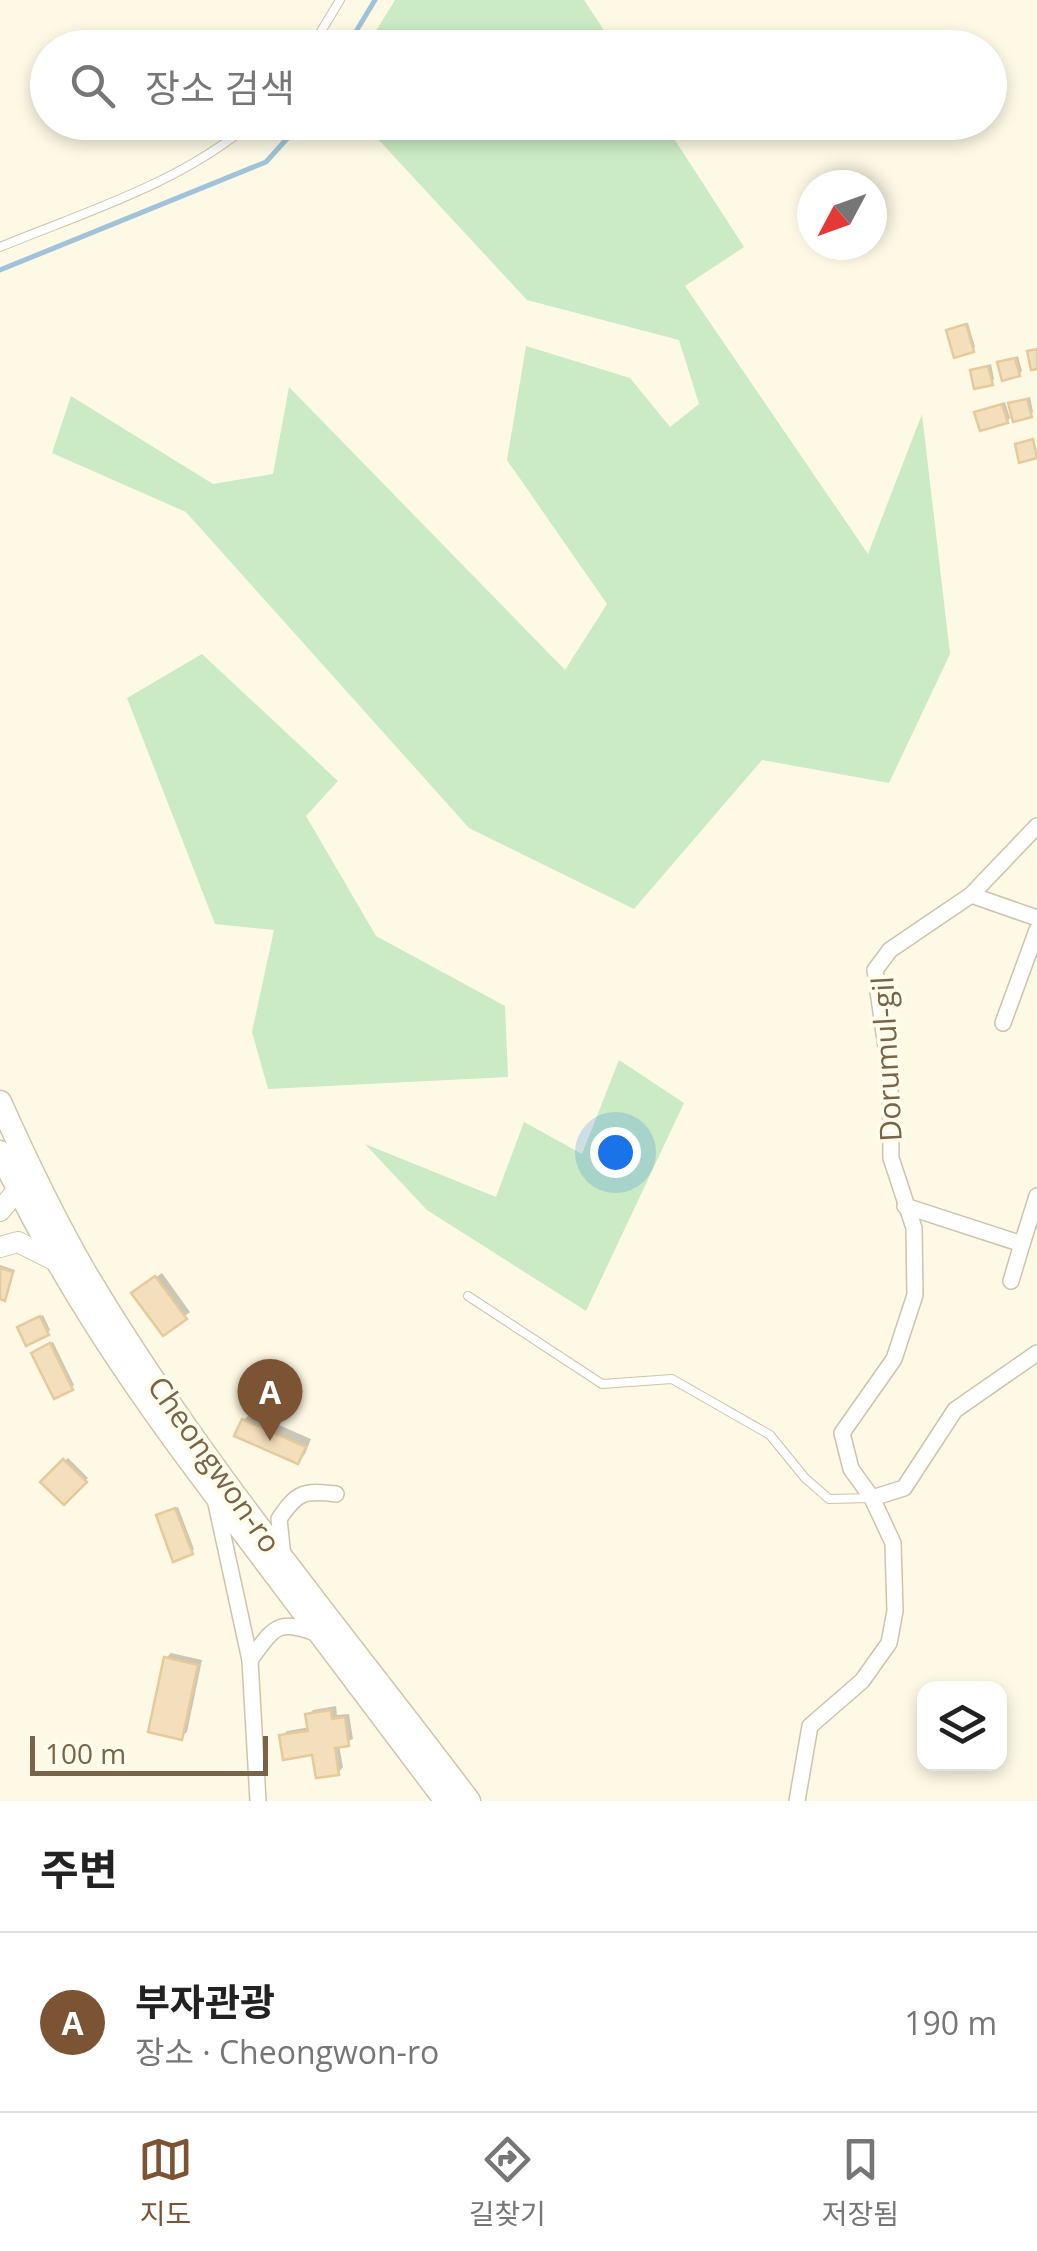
<!DOCTYPE html>
<html lang="ko">
<head>
<meta charset="utf-8">
<style>
  :root { --surface:#fff; --page:#f2f2f2; --text:#222; --muted:#767676; --line:#e0e0e0; --accent:#7c5433 }
  body { margin:0; font-family:"Open Sans","Noto Sans KR",sans-serif; background:var(--page); color:var(--text) }
  .controls { position:absolute; right:30px; bottom:30px; display:grid; overflow:hidden; border-radius:20px; box-shadow:0 5px 15px #0003 }
  .controls button { width:90px; height:90px; display:grid; place-items:center; padding:0; border:0; border-bottom:2px solid var(--line); background:var(--surface); color:var(--text); font:50px sans-serif }
  .compass { position:absolute; left:797px; top:170px; width:90px; height:90px; border-radius:50%; background:var(--surface); box-shadow:0 5px 15px #0003; rotate:229deg }
  .scale { position:absolute; left:30px; bottom:25px; width:238px; box-sizing:border-box; padding-left:10px; border:5px solid #776449; border-top:0; font-size:28px; line-height:35px; white-space:nowrap; color:#776449; -webkit-text-stroke:8px #fffcec; paint-order:stroke }
  .you { position:absolute; left:615px; top:1152px; width:35px; height:35px; margin:-25px; border:8px solid #fff; border-radius:50%; background:#1a73e8; box-shadow:0 0 0 15px #1a73e833 }
  .badge { display:grid; place-items:center; width:65px; height:65px; border-radius:50%; background:var(--accent); color:#fff; font-size:32px; font-weight:700 }
  .pin { position:absolute; translate:-50% -82px; filter:drop-shadow(0 2px 5px #0008) }
  .pin::after { content:''; position:absolute; top:52px; width:35px; height:30px; background:inherit; clip-path:polygon(0 0,100% 0,50% 100%) }
  .list { margin:0; padding:0; list-style:none }
  h2 { display:flex; justify-content:space-between; align-items:center; height:130px; margin:0; padding:0 40px; font-size:42px }
  h2 small { font-size:32px; font-weight:400; color:var(--muted) }
  .list li { display:grid; grid-template-columns:65px 1fr auto; gap:30px; align-items:center; box-sizing:border-box; height:180px; padding:0 40px; border-top:2px solid var(--line) }
  .list b { display:block; font-size:38px; white-space:nowrap }
  .list p { margin:0; font-size:32px; white-space:nowrap; color:var(--muted) }
  .list em { font-size:32px; font-style:normal; color:var(--muted) }
  .icon { flex:none; width:55px; height:55px; fill:none; stroke:currentColor; stroke-width:2; stroke-linecap:round; stroke-linejoin:round }
  .map { position:relative; flex:none; width:1037px; height:1801px; overflow:hidden }
  .search { position:absolute; background:var(--surface); box-shadow:0 5px 15px #0003; left:30px; right:30px; top:30px; height:110px; display:flex; align-items:center; gap:25px; box-sizing:border-box; padding:0 35px; border-radius:55px; color:var(--muted); font-size:38px }
  .sheet { height:310px; background:var(--surface) }
  nav { display:flex; justify-content:space-around; align-items:center; box-sizing:border-box; height:140px; border-top:2px solid var(--line); background:var(--surface); font-size:28px; color:var(--muted) }
  nav a { display:grid; justify-items:center; gap:5px }
  nav .on { color:var(--accent) }
  .map>svg:first-child { display:block }
  .green { fill:#caebc3 }
  .shadow { fill:#0003 }
  .lines { fill:none; stroke-linecap:round; stroke-linejoin:round }
  .stream { stroke:#9fc3d9; stroke-width:5 }
  .building { fill:#f3dfbc; stroke:#e6ca9c; stroke-width:2.5 }
  .service-casing { stroke:#cfc3ab; stroke-width:10 }
  .minor-casing { stroke:#cfc3ab; stroke-width:18 }
  .tertiary-casing { stroke:#cfc3ab; stroke-width:22 }
  .secondary-casing { stroke:#d2c5a8; stroke-width:25 }
  .service { stroke:#fff; stroke-width:8 }
  .minor { stroke:#fff; stroke-width:15 }
  .tertiary { stroke:#fff; stroke-width:20 }
  .secondary { stroke:#fff; stroke-width:22 }
  .labels { text-anchor:middle; dominant-baseline:central; stroke-width:8; stroke-linejoin:round; paint-order:stroke }
  .street-label { font-size:30px; fill:#776449; stroke:#fffcec }
</style>
</head>
<body>
<div class="map">
<svg width="1037" height="1801" viewBox="0 0 1037 1801">
  <rect width="100%" height="100%" fill="#fdf9e5"/>
  <g class="green">
    <polygon points="395,0 584,0 615,47 366,47"/>
    <polygon points="363,123 664,123 744,247 685,286 868,554 922,414 950,654 889,783 762,760 634,909 469,828 186,512 52,453 71,396 213,484 273,474 289,387 565,670 607,604 507,460 526,346 630,378 670,427 699,404 679,340 527,300"/>
    <polygon points="202,654 338,781 306,816 376,936 505,1006 508,1077 268,1089 252,1032 274,930 215,924 127,698"/>
    <polygon points="619,1060 684,1103 586,1311 427,1210 365,1144 496,1197 524,1122 582,1154"/>
  </g>
  <g class="shadow">
    <polygon points="968,323 975,347 972,350 949,331"/>
    <polygon points="1018,356 1022,371 1019,374 1000,363"/>
    <polygon points="991,364 994,379 992,382 973,371"/>
    <polygon points="1030,397 1033,412 1030,415 1011,404"/>
    <polygon points="1005,402 1010,418 1007,421 977,412"/>
    <polygon points="0,1265 15,1270 4,1298 0,1297"/>
    <polygon points="162,1273 190,1312 164,1333 140,1289"/>
    <polygon points="43,1315 50,1330 47,1333 20,1327"/>
    <polygon points="53,1342 74,1385 71,1388 37,1350"/>
    <polygon points="251,1413 311,1439 305,1454 298,1461 244,1420"/>
    <polygon points="68,1458 88,1478 64,1502 44,1482"/>
    <polygon points="178,1507 194,1549 191,1552 162,1513"/>
    <polygon points="171,1653 202,1660 187,1732 181,1737 166,1658"/>
    <polygon points="336,1706 337,1715 349,1714 353,1739 339,1745 343,1767 338,1773 314,1752 282,1736 287,1731 310,1727 308,1715 313,1710"/>
  </g>
  <g class="lines">
    <g class="stream">
      <polyline points="346,48 375,0"/>
      <polyline points="0,270 266,162 302,122"/>
    </g>
  </g>
  <g class="building">
    <polygon points="966,324 974,352 954,358 946,330"/>
    <polygon points="1037,349 1037,369 1031,370 1027,351"/>
    <polygon points="1015,358 1020,376 1002,381 997,362"/>
    <polygon points="988,366 993,385 974,389 970,370"/>
    <polygon points="1027,399 1032,417 1013,422 1008,403"/>
    <polygon points="1002,404 1008,423 980,431 974,412"/>
    <polygon points="1033,439 1037,458 1019,463 1015,444"/>
    <polygon points="0,1268 13,1272 5,1301 0,1299"/>
    <polygon points="155,1276 187,1319 163,1336 131,1293"/>
    <polygon points="40,1316 49,1335 26,1346 17,1327"/>
    <polygon points="50,1343 73,1390 54,1399 31,1353"/>
    <polygon points="242,1419 306,1447 298,1464 234,1436"/>
    <polygon points="63,1459 87,1482 64,1505 40,1482"/>
    <polygon points="175,1508 193,1554 173,1562 156,1515"/>
    <polygon points="164,1657 198,1665 182,1740 148,1732"/>
    <polygon points="331,1710 332,1719 345,1717 349,1746 335,1748 339,1775 316,1778 312,1755 283,1760 279,1735 308,1731 305,1714"/>
  </g>
  <g class="lines">
    <defs>
      <g id="service">
        <polyline points="311,48 340,0"/>
        <path d="M0,247C85,212 181,183 252,122"/>
        <polyline points="468,1296 602,1384 672,1379 770,1435 805,1478 829,1499 872,1498"/>
      </g>
      <g id="minor">
        <polyline points="971,895 1037,918"/>
        <polyline points="1003,1023 1037,930"/>
        <polyline points="905,1206 1022,1244 1011,1281"/>
        <polyline points="1022,1244 1037,1196"/>
        <polyline points="872,1498 904,1488 955,1410 1037,1353"/>
        <polyline points="215,1499 250,1660 258,1801"/>
        <path d="M283,1557L279,1519C297,1492 304,1490 336,1494"/>
        <path d="M250,1660C274,1627 278,1618 318,1634"/>
        <polyline points="797,1801 810,1726 862,1681 889,1643 895,1611 893,1543 872,1498 851,1469 842,1433 894,1359 915,1295 914,1228 891,1158 890,1075 875,970 890,950 971,895 1037,826"/>
      </g>
      <g id="tertiary">
        <polyline points="0,1211 27,1178"/>
        <polyline points="0,1247 18,1242 58,1262"/>
      </g>
      <g id="secondary">
        <path d="M0,1102C26,1160 53,1217 85,1272C195,1458 339,1628 469,1801"/>
        <path d="M0,1152C58,1275 131,1384 213,1492C291,1595 368,1698 446,1801"/>
      </g>
    </defs>
    <use href="#service" class="service-casing"/>
    <use href="#minor" class="minor-casing"/>
    <use href="#tertiary" class="tertiary-casing"/>
    <use href="#secondary" class="secondary-casing"/>
    <use href="#service" class="service"/>
    <use href="#minor" class="minor"/>
    <use href="#tertiary" class="tertiary"/>
    <use href="#secondary" class="secondary"/>
  </g>
  <g class="labels">
    <g class="street-label">
      <text transform="translate(886 1059) rotate(-93)">Dorumul-gil</text>
      <text transform="translate(215 1464) rotate(55)">Cheongwon-ro</text>
    </g>
  </g>
</svg>
<div class="controls">
<button><svg class="icon" aria-label="layers" viewBox="0 0 24 24"><path d="M12 4l9 5-9 5-9-5zM3 14l9 5 9-5"/></svg></button>
</div>
<svg class="compass" viewBox="-18 -18 36 36"><path d="M0-13l5 13h-10z" fill="#e53935"/><path d="M0 13l5-13h-10z" fill="#767676"/></svg>
<div class="scale">100 m</div>
<div class="you"></div>
<div class="pin badge" style="left:270px;top:1441px">A</div>
<div class="search"><svg class="icon" aria-label="search" viewBox="0 0 24 24"><circle cx="10" cy="10" r="6"/><path d="M15 15l6 6"/></svg>장소 검색</div>
</div>
<section class="sheet">
<h2>주변<small></small></h2>
<ul class="list">
<li><span class="badge">A</span><div><b>부자관광</b><p>장소 · Cheongwon-ro</p></div><em>190 m</em></li>
</ul>
</section>
<nav>
<a class="on"><svg class="icon" aria-label="map" viewBox="0 0 24 24"><path d="M3 6l6-2 6 2 6-2v14l-6 2-6-2-6 2zM9 4v14M15 6v14"/></svg>지도</a>
<a><svg class="icon" aria-label="directions" viewBox="0 0 24 24"><path d="M12 3l9 9-9 9-9-9zM9 14v-3h6M13 9l2 2-2 2"/></svg>길찾기</a>
<a><svg class="icon" aria-label="saved" viewBox="0 0 24 24"><path d="M7 4h10v16l-5-4-5 4z"/></svg>저장됨</a>
</nav>
</body>
</html>
